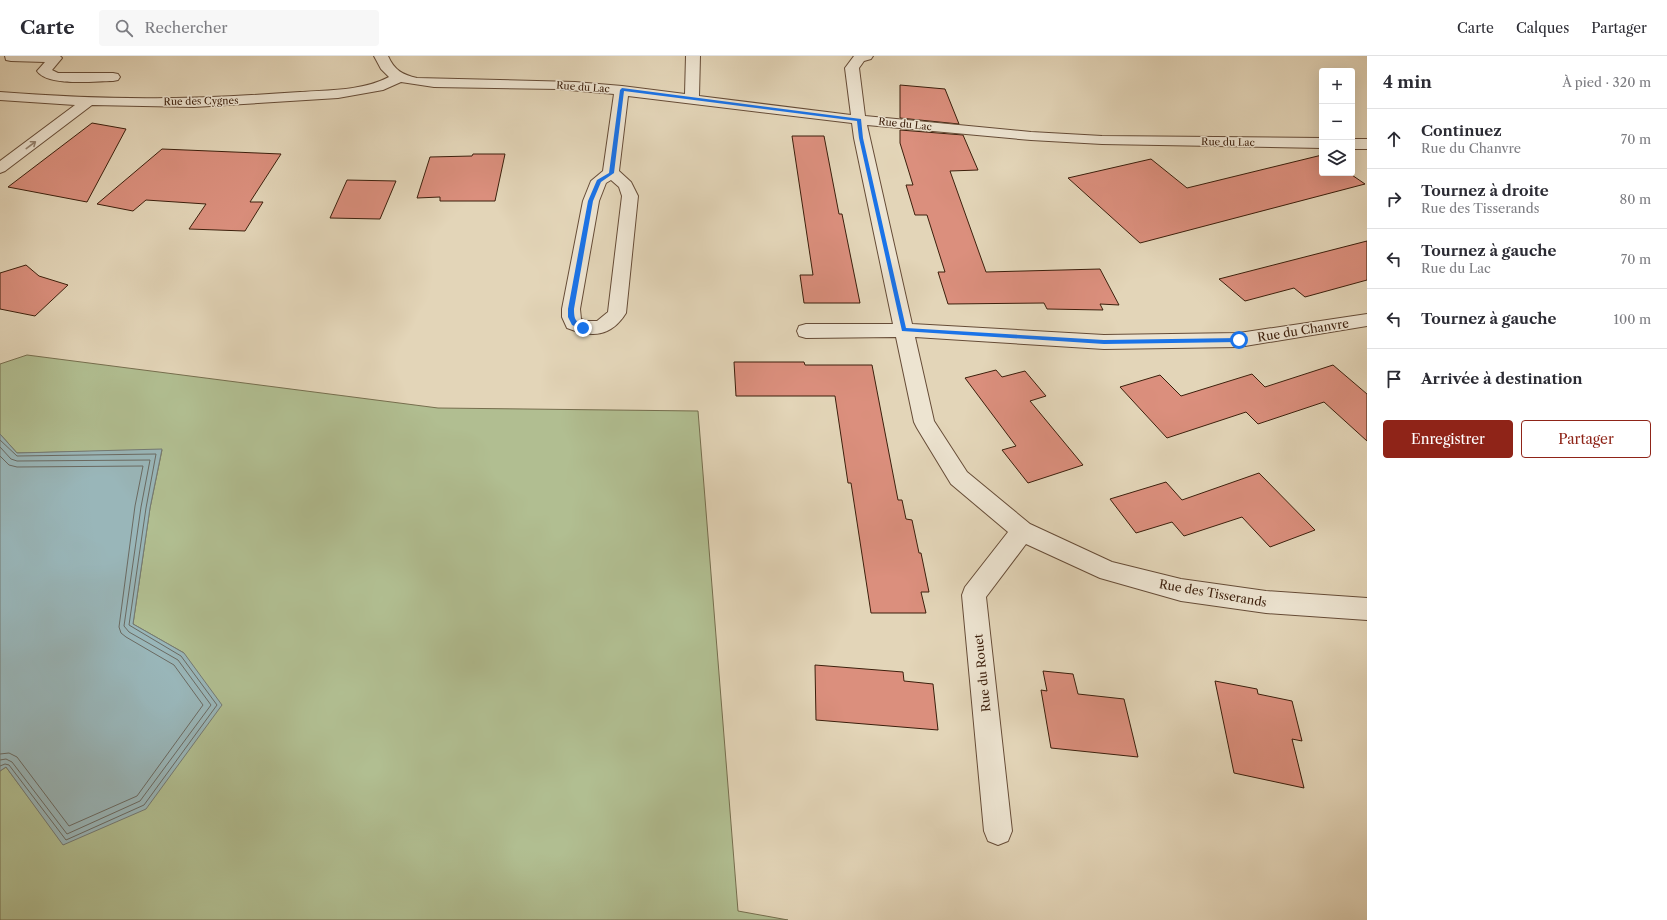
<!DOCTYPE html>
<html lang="fr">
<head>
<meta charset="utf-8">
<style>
  :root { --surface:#fff; --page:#f7f7f7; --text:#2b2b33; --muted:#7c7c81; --line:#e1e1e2; --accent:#8f2418 }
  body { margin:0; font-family:"Libre Caslon Text",serif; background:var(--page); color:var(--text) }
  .controls { position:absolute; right:12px; top:12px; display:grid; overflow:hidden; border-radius:4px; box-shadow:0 4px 16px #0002 }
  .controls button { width:36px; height:36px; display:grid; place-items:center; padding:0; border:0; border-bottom:1px solid var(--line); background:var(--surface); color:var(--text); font:20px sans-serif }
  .stop { position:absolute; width:12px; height:12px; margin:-9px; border:3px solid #1a73e8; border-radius:50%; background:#fff }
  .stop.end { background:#1a73e8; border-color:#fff; box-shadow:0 1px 4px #0008 }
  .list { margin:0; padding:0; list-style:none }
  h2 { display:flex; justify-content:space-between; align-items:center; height:52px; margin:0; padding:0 16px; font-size:17px }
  h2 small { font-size:13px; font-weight:400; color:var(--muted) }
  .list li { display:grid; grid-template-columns:26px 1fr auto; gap:12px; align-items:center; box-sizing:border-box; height:60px; padding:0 16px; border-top:1px solid var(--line) }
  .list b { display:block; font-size:15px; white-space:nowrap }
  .list p { margin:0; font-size:13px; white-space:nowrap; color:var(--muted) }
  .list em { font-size:13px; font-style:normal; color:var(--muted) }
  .actions { display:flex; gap:8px; padding:12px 16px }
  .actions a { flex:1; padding:9px 0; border:1px solid var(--accent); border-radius:4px; text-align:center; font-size:14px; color:var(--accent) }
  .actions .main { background:var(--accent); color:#fff }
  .icon { flex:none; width:22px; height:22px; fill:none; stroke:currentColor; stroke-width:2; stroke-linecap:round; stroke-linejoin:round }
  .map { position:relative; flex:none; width:1367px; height:864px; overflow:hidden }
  header { display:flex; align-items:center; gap:24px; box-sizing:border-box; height:56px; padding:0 20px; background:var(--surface); border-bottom:1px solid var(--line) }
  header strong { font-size:19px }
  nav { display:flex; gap:22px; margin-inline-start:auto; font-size:14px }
  .search { width:280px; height:36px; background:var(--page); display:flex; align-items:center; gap:10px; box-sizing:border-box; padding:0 14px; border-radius:4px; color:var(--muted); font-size:15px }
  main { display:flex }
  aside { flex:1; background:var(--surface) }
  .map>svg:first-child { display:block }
  .green { fill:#b1be91; stroke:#766e4e }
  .water { fill:#99b6b9; stroke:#747a74 }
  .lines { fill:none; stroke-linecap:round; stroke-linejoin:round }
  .shore { stroke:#6a6a62; stroke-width:1 }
  .building { fill:#db8f7d; stroke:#3c1f0c }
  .minor-casing { stroke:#664c37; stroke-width:2 }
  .minor { fill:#ede4d1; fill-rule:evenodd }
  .oneway { stroke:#94826e }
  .route { fill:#1a73e8 }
  .labels { text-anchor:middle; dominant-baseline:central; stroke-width:3; stroke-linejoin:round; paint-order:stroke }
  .far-street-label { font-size:10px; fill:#3c1f0c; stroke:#ede4d1 }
  .street-label { font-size:12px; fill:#3c1f0c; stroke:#ede4d1 }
</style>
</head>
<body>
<header>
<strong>Carte</strong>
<div class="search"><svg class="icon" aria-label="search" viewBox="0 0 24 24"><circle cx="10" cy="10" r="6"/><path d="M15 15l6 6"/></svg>Rechercher</div>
<nav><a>Carte</a><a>Calques</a><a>Partager</a></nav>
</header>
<main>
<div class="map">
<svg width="1367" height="864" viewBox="0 0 1367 864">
  <rect width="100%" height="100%" fill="#e3d5b8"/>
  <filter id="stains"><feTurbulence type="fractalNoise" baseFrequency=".005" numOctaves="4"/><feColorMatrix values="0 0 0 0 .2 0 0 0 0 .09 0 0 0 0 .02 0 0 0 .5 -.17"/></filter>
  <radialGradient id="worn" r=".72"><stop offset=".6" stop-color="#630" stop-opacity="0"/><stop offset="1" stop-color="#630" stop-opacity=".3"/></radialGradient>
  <polygon class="green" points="27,299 438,352 698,355 738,855 788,864 0,864 0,715 6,711 64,789 184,597 133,568 150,452 162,394 17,397 0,378 0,308"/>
  <polygon class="water" points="0,378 17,397 162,393 150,452 133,568 184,597 222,649 146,753 63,789 6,711 0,715"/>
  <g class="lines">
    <g class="shore">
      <polyline points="0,384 17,400 156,398 146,452 129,569 181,600 217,649 144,749 66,784 9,709 5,708 0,710"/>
      <polyline points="0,391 11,403 17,405 150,404 141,451 124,570 129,576 178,604 211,649 140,745 67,778 12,706 6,703 0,704"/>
      <polyline points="0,400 9,409 17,411 143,410 135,450 119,571 121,577 126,581 174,609 203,649 137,740 69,770 17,701 9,697 0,698"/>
    </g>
  </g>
  <g class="building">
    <polygon points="900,29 945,33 959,68 900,62"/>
    <polygon points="92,67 126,73 87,146 8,131"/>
    <polygon points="900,74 963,79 978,114 950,115 986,216 1100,213 1119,249 1100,248 1103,254 1047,253 1044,247 948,248 938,216 945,216 927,159 915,159 906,129 913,129 900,87"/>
    <polygon points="792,80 824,80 839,158 842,158 860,247 804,247 800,219 813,219"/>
    <polygon points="162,93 281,98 250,146 263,146 245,175 189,173 206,148 146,144 133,155 97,148"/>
    <polygon points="473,98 505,98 495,145 440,145 440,141 417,142 430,101 472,100"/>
    <polygon points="1322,99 1322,117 1349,117 1365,128 1140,187 1068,122 1151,103 1187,132"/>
    <polygon points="347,124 396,125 380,163 330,162"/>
    <polygon points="1367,185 1367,224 1305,241 1294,232 1245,245 1219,223"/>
    <polygon points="26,209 39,220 68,229 35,260 0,253 0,217"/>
    <polygon points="734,306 804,306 805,309 872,309 898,444 902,444 906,463 912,464 919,497 921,497 929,536 921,536 926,557 871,557 851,427 848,427 835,340 736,340"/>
    <polygon points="1333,309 1367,338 1367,385 1324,346 1258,368 1246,356 1167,382 1120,331 1160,319 1181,340 1252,318 1265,331"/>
    <polygon points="996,314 1002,321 1025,315 1046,340 1030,345 1083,409 1028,427 1002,394 1016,390 965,322"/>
    <polygon points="1259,417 1315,474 1270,491 1242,461 1184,480 1172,466 1136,477 1110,443 1166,426 1182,444"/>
    <polygon points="815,609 903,616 904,625 933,628 938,674 816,664"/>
    <polygon points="1043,615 1073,618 1078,638 1124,643 1138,701 1051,692 1041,634 1047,635"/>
    <polygon points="1215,625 1257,633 1258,638 1292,645 1302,685 1292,683 1304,732 1234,717"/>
  </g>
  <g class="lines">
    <defs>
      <g id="minor">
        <path d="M5,0H60L62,2L52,14L58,17H113L118,18L120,21L118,24L113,25C95,25 48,31 37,15L45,6L11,5L6,4Z"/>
        <path d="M374,0H388C394,14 403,19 417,22L575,26L622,30L685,38L686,0H700L699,40L851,59L845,12L854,0H873L871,3L864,5L859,12L865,60L1031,76L1102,80L1322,82V92L1102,88L1031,84L867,69L912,268L1104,279L1239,277L1367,258V270L1239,291L1104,293L915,281L934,365L967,416L1030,468L1112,506L1181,523L1266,535L1367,542V564L1266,557L1181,545L1100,522L1026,488L986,541L1012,775L1008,785L998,789L988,785L984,775L962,539L965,531L1008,476L951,428L917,372L914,366L896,281L806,282L799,280L797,275L799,270L806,268H893L854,82L852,67L628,40L619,115L631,126L638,140L626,257C611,281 592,282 567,272L562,261V253L583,145L591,125L603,115L614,38L559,33L434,31L401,26L383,34L338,42L194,51L92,49L5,115L0,117V105L75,49L0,44V36C55,40 111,43 167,42C211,42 256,39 300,36C329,34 362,35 389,21L381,13ZM611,124L619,131L622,140L608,256L597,265H586L581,263L580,253L599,145L606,127Z"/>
        <rect x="1352" y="83" width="15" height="10"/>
      </g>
    </defs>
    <use href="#minor" class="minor-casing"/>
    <use href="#minor" class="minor"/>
  </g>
  <defs><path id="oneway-shaft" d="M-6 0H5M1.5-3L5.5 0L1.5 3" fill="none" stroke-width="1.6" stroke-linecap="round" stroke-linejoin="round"/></defs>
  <use class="oneway" href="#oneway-shaft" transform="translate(31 89) rotate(-37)"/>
  <path class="route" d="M622,32L861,63L863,82L906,272L1104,284L1239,282L1242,284L1239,286L1104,288L902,275L859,82L857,65L624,35L614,117L601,126L593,145L574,253C574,267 577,264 586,272L581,273L572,269L568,261V253L588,145L597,124L609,117L620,34Z"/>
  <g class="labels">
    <g class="far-street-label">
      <text transform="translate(583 31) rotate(4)">Rue du Lac</text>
      <text transform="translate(201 45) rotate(-1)">Rue des Cygnes</text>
      <text transform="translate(905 68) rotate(6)">Rue du Lac</text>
      <text transform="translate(1228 86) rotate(1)">Rue du Lac</text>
    </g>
    <g class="street-label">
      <text transform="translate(1303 274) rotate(-9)">Rue du Chanvre</text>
      <text transform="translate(1213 537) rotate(10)">Rue des Tisserands</text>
      <text transform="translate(982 617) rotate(-96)">Rue du Rouet</text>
    </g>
  </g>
  <rect width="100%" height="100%" filter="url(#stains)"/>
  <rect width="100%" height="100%" fill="url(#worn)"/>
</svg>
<div class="controls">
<button>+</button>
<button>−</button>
<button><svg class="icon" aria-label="layers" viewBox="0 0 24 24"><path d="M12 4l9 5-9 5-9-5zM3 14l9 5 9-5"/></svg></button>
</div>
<div class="stop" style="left:1239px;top:284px"></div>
<div class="stop end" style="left:583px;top:272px"></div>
</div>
<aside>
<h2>4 min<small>À pied · 320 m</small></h2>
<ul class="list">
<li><svg class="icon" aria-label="ahead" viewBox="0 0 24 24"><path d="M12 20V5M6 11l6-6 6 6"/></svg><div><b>Continuez</b><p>Rue du Chanvre</p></div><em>70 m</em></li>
<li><svg class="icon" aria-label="right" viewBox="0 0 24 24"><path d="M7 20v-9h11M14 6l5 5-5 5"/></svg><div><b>Tournez à droite</b><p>Rue des Tisserands</p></div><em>80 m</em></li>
<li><svg class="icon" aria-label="left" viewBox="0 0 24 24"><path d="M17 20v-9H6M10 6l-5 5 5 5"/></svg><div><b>Tournez à gauche</b><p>Rue du Lac</p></div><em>70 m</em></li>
<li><svg class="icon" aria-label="left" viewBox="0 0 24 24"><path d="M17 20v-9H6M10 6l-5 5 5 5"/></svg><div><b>Tournez à gauche</b></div><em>100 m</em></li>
<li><svg class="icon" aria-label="arrive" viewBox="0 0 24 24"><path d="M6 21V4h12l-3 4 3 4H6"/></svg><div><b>Arrivée à destination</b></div></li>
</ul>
<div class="actions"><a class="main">Enregistrer</a><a>Partager</a></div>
</aside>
</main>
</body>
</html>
